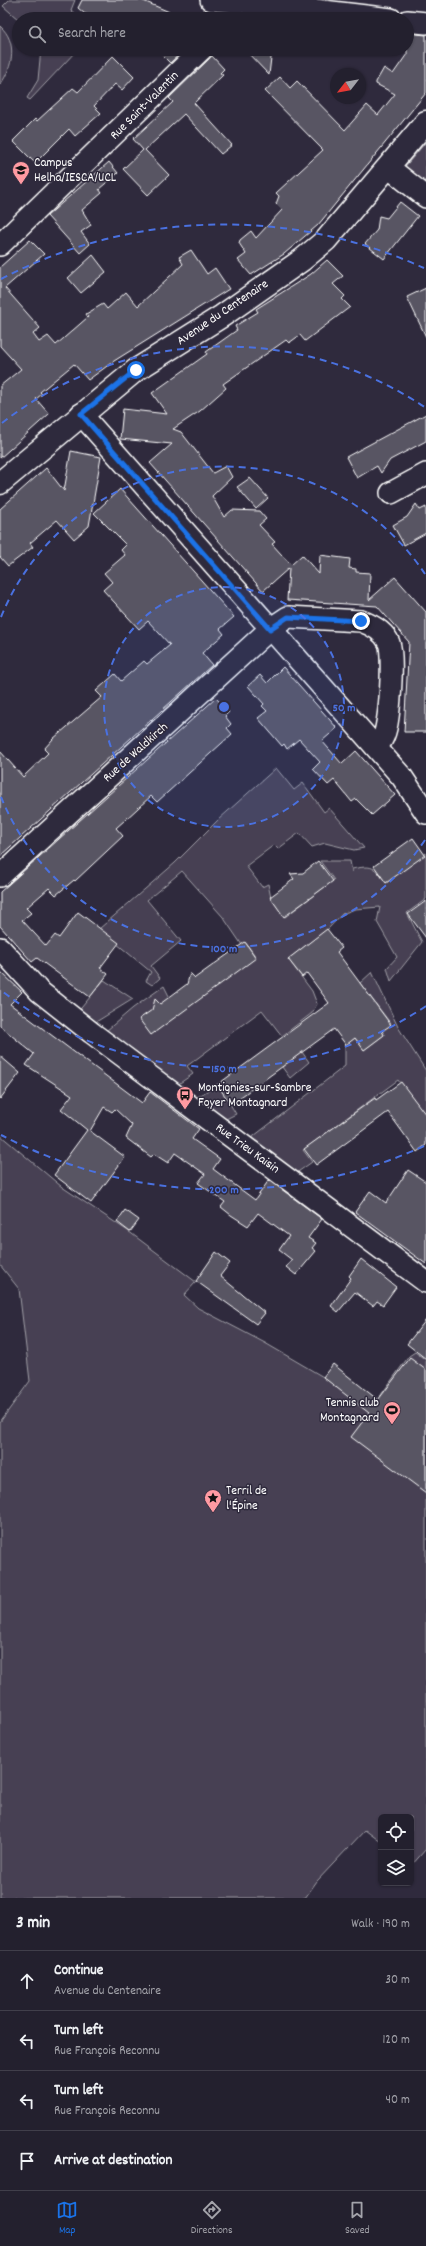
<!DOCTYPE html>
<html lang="en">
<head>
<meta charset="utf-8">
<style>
  :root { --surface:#23202e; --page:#2b2836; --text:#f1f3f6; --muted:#a3a3aa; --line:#403e4a; --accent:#1a73e8 }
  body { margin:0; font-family:Dekko,sans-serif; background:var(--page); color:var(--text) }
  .controls { position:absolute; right:12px; bottom:12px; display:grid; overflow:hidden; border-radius:6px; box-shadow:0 1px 3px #0004 }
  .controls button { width:36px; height:36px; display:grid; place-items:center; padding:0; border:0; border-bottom:1px solid var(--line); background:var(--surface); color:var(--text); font:20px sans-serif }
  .compass { position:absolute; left:330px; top:68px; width:36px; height:36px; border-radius:50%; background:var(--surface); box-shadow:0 1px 3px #0004; rotate:239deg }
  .stop { position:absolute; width:12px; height:12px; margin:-9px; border:3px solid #1a73e8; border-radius:50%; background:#fff }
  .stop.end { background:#1a73e8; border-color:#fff; box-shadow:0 1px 4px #0008 }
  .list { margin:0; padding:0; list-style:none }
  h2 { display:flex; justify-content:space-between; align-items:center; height:52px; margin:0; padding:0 16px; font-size:17px }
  h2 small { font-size:13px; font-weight:400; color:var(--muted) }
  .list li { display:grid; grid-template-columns:26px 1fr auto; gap:12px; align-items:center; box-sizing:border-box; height:60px; padding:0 16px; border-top:1px solid var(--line) }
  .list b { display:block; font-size:15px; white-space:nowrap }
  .list p { margin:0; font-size:13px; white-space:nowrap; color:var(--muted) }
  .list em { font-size:13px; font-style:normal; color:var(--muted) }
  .icon { flex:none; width:22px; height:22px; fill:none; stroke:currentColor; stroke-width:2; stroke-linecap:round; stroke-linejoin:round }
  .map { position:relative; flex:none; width:426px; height:1898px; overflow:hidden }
  .search { position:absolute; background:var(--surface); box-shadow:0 1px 3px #0004; left:12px; right:12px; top:12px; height:44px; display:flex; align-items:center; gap:10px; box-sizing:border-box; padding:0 14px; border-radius:22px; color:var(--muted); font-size:15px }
  .sheet { height:292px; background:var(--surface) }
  nav { display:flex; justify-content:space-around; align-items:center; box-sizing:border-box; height:56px; border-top:1px solid var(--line); background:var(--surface); font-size:11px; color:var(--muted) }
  nav a { display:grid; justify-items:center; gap:2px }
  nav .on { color:var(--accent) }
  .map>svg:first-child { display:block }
  .green { fill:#464152; stroke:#a2a0a8 }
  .building { fill:#595564; stroke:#fff }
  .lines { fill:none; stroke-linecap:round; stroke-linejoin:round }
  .minor-casing { stroke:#fff; stroke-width:24 }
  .major-casing { stroke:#fff; stroke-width:25 }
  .minor { stroke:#2f2a3d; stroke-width:21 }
  .major { stroke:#2f2a3d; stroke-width:22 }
  .route { stroke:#1a73e8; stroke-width:5 }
  .ring { fill:none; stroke:#4a71e0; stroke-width:2; stroke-dasharray:7 5 }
  .labels { text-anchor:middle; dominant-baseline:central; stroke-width:3; stroke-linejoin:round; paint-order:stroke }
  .street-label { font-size:13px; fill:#fff; stroke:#2f2a3d }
  .poi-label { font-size:13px; fill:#fff; stroke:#2f2a3d; text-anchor:start }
  .centre { fill:#4a71e0; stroke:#2f2a3d; stroke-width:2 }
  .ring-label { font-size:12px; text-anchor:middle; font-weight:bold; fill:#4a71e0; stroke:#2f2a3d; stroke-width:3; stroke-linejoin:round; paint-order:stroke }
</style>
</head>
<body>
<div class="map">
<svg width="426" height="1898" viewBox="0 0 426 1898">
  <rect width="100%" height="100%" fill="#2f2a3d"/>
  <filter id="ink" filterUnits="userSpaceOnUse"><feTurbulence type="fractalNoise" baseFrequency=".025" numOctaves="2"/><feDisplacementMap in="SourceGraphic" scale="8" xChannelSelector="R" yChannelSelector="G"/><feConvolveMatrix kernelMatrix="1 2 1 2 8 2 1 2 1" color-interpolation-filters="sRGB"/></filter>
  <g filter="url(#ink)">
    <g class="green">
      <polygon points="9,0 75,0 71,10 81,19 32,19 31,17 19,20 3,6"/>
      <path d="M0,26C18,42 13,67 0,85Z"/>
      <polygon points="41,49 78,49 30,100 27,98 38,80"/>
      <polygon points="426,142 426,187 403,169"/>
      <path d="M276,768L294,790L303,783L324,812L329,808L364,848L354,850L325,843L312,847L299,833L278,849L274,845L246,866L262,887L268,884L271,898L285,917L334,880L320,861H350L352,872V869C373,865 374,866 386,883L426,853V899L407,913L422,942L391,981L387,968L397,957L377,922L380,907L355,909L342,914L328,929L288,959L312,991L317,1004L312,1013L282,1036L262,1010L187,1066L193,1074L177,1085L106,1031L133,1008L164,986L170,998L151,1034L256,957L246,943L242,945L223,917L182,871L147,900L181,941L151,966L160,978L152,985L146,981L151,972L99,929L175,863L218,820Z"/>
      <polygon points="372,972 398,1027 426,1071 426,1115 425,1116 398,1080 303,1150 312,1162 295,1174 250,1139 345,1066 345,1045 355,1038 364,1050 384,1035 382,1031 391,1024 360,983"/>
      <polygon points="104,980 133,999 91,1025 77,1013"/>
      <polygon points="302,1052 309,1062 290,1078 282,1067"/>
      <polygon points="218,1084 236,1114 222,1121 196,1098"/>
      <polygon points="0,1135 62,1187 128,1231 196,1282 184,1295 198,1308 265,1343 373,1406 409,1356 415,1352 426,1360 426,1849 411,1866 411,1817 381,1817 381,1842 365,1830 317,1881 305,1898 0,1898 0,1422 30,1381 19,1289 0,1265"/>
    </g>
    <g class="building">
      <polygon points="82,0 141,0 186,19 115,19 85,14 78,8"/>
      <polygon points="407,33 426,35 426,93 318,225 284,254 251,275 238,260 246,254 239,243 240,240 251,231 256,238 282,210 276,204 279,196 276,193 323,150 265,91 280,77 290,88 297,81 345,130 367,105 378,115 395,94 376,84 376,82 384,68 393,74 407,54"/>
      <polygon points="156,49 185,49 170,63"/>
      <polygon points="244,49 272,49 269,75"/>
      <polygon points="113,56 134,77 122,90 115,84 94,106 101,113 75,136 69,129 35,163 13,141 35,119 37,121 73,88 78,92"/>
      <polygon points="212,56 224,69 220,73 223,75 194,103 232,145 221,154 184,114 145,150 169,175 148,195 123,169 143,150 133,139 173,102 169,98"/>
      <polygon points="109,162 118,173 99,189 102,193 82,210 91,225 81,232 90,244 80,253 47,216"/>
      <polygon points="400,202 418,216 384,259 365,244 377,230 379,216 387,218"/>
      <polygon points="30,240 44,254 5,288 40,328 33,334 39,342 48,336 56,345 88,317 86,314 103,304 107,309 126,292 138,306 183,264 179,257 191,250 207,274 215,268 229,289 114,361 88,380 74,364 40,392 42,394 36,399 49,414 0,458 0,386 21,369 0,346 0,267"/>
      <polygon points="93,255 106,272 81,293 68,278"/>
      <polygon points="327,260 343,276 333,284 345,296 342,299 350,307 305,341 300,335 289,343 286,340 223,384 226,388 200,411 173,429 181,432 213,473 226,466 232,477 212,496 224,517 232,510 259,511 266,519 259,525 275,542 272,544 291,565 302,555 319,574 320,555 350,559 349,568 356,569 356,572 370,573 369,600 395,577 426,612 426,732 404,732 409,642 377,606 287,600 289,568 263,591 150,463 172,444 120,439 123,409 167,414 152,393 207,354 206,352 237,330 235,326 258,312 256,309 311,274"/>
      <polygon points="426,288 426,337 407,297"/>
      <polygon points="426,414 426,441 390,460 381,473 377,466 357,478 346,457"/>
      <polygon points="71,451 101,457 89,526 74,539 57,520 30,543 33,547 8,566 0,557 0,509 46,468 64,491"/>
      <polygon points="250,478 268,498 256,509 237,487"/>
      <polygon points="120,489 234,617 220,629 224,634 202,653 212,665 0,856 0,751 23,777 48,753 44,749 53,739 102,697 96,691 115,674 121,681 144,661 147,664 170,645 148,621 139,629 103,590 112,582 104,573 125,555 121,550 126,545 94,513"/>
      <polygon points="416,504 420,510 426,507 426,533 404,545 393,525 407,517"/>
      <polygon points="283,667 337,728 322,741 342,764 356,751 395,795 372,815 356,799 352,802 334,780 328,785 313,769 320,762 299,739 287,749 284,744 282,746 258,718 267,711 262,706 264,704 248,686 260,675 267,683"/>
      <polygon points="216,698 229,712 225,716 231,724 227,728 232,734 157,802 151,796 125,820 116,828 123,836 75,881 74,880 56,895 49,888 26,908 31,913 22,920 46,946 55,935 59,938 78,912 119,943 100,968 108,974 90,997 37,958 32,962 0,926 0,892"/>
      <polygon points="413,838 425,855 386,883 374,866"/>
      <polygon points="318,861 333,881 284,917 270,897 294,879 290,874 303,873"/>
      <polygon points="426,901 426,938 408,914"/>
      <polygon points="327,929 342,948 337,952 391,1025 382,1031 384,1035 364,1050 355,1038 346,1045 334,1029 231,1104 217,1085 329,1003 307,973 302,977 288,959"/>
      <polygon points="245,942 256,958 151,1035 139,1019 152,1010 155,999 160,1004 187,984 190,973 195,978"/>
      <polygon points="0,971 22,992 10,1004 142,1103 150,1092 199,1129 192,1139 220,1159 213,1169 255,1200 269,1180 322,1219 308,1238 316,1243 312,1248 316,1251 296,1275 286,1267 292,1260 279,1250 289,1236 258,1213 248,1226 231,1215 221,1207 225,1202 198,1183 205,1174 175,1153 168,1163 154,1154 151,1157 126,1138 132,1125 115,1109 112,1112 104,1107 90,1131 125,1157 91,1203 54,1175 87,1130 61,1109 72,1095 26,1065 34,1054 0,1026"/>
      <polygon points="0,1056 20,1073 0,1099"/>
      <polygon points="401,1082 426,1115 426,1145 417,1152 388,1112 316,1165 304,1149 375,1098 376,1100"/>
      <polygon points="408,1170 426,1182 426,1264 355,1212 370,1191 386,1203"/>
      <polygon points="125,1210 139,1220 130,1232 117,1222"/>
      <polygon points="216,1252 230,1263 220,1276 265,1313 256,1324 196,1281"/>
      <polygon points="361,1259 396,1287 383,1305 377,1301 373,1306 355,1292 338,1312 331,1306 351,1278 349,1276"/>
      <polygon points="426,1320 426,1359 407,1344"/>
      <polygon points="410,1358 426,1370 426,1493 351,1437 369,1413 323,1377 333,1364 378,1400"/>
    </g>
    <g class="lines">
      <defs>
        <g id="minor">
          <polyline points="211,0 265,4 391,19"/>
          <polyline points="407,21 426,23"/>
          <polyline points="388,167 426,197"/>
          <polyline points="0,245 202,49"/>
          <polyline points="81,414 402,777 426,813"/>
          <polyline points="391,493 426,474"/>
          <path d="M0,876L270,629L288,617L361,621C372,625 384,631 389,643C394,655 390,726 383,737C382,741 378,744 376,747"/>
          <polyline points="0,948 39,991 92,1033 426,1282"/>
        </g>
        <polyline id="major" points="0,483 136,370 222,316 302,260 326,240 426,122"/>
      </defs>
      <use href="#minor" class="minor-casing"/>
      <use href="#major" class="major-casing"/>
      <use href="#minor" class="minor"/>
      <use href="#major" class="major"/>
    </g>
  </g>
  <g class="lines" filter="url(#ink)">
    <polyline class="route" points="136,370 81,414 270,629 288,617 361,621"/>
  </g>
  <circle cx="224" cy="707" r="120" fill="#4a71e0" fill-opacity=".12"/>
  <g class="ring">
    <circle cx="224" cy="707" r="120"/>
    <path d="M425 840A241 241 0 0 1 1 797M1 617A241 241 0 0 1 425 574"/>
    <path d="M426 1006A361 361 0 0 1 2 991M2 423A361 361 0 0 1 426 408"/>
    <path d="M424 1146A482 482 0 0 1 1 1135M1 279A482 482 0 0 1 424 268"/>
  </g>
  <defs>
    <symbol id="university-pin" viewBox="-11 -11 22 30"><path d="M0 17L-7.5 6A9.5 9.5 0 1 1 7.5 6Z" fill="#ff9aa2" stroke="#2f2a3d"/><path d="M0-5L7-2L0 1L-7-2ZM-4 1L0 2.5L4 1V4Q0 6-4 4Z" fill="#111"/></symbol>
    <symbol id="bus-pin" viewBox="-11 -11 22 30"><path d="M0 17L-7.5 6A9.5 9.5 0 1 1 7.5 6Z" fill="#ff9aa2" stroke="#2f2a3d"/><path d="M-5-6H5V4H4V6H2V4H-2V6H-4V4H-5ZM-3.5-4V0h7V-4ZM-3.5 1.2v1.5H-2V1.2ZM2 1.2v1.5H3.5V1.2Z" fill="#111"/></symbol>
    <symbol id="stadium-pin" viewBox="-11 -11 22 30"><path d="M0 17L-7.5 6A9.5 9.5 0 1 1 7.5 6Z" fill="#ff9aa2" stroke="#2f2a3d"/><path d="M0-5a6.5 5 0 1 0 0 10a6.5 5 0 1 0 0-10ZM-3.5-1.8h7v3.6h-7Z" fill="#111"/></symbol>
    <symbol id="sight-pin" viewBox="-11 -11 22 30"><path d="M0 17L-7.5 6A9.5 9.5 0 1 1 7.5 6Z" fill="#ff9aa2" stroke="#2f2a3d"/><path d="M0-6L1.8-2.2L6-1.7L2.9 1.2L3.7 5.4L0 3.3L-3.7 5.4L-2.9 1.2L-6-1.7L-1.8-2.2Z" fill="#111"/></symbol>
  </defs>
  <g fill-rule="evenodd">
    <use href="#university-pin" x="11" y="160" width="20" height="27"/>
    <use href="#bus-pin" x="175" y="1085" width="20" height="27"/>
    <use href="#stadium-pin" x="382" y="1400" width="20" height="27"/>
    <use href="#sight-pin" x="203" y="1488" width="20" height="27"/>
  </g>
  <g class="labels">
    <g class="street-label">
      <text transform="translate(145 106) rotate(-45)">Rue Saint-Valentin</text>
      <text transform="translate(223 313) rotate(-34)">Avenue du Centenaire</text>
      <text transform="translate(136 753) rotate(-42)">Rue de Waldkirch</text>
      <text transform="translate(247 1149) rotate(36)">Rue Trieu Kaisin</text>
    </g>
    <g class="poi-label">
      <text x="34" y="163">Campus<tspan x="34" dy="15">Helha/IESCA/UCL</tspan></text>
      <text x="198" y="1088">Montignies-sur-Sambre<tspan x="198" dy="15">Foyer Montagnard</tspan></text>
      <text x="379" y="1403" text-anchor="end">Tennis club<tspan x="379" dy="15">Montagnard</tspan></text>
      <text x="226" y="1491">Terril de<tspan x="226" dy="15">l'Épine</tspan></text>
    </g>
  </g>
  <circle cx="224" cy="707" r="6" class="centre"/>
  <g class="ring-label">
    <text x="344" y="711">50 m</text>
    <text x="224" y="952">100 m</text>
    <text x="224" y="1072">150 m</text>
    <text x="224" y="1193">200 m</text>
  </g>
</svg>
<div class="controls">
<button><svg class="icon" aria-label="locate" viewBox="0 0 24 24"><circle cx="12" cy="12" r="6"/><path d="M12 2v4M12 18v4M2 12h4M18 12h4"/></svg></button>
<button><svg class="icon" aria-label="layers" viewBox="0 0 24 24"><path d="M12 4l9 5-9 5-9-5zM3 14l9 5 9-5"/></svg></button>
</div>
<svg class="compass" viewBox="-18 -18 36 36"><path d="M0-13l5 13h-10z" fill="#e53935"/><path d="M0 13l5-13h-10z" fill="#a3a3aa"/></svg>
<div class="stop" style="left:136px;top:370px"></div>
<div class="stop end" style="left:361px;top:621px"></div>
<div class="search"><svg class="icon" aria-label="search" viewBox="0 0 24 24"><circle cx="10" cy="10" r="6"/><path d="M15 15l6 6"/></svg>Search here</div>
</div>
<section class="sheet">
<h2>3 min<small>Walk · 190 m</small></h2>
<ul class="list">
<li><svg class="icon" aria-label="ahead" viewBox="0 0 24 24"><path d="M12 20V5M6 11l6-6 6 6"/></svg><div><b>Continue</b><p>Avenue du Centenaire</p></div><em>30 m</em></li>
<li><svg class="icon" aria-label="left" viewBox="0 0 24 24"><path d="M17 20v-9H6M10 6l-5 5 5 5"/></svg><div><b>Turn left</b><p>Rue François Reconnu</p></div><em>120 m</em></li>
<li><svg class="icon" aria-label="left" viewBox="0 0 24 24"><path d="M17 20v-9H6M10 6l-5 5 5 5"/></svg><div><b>Turn left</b><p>Rue François Reconnu</p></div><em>40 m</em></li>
<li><svg class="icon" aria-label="arrive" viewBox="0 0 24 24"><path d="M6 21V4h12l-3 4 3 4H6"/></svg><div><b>Arrive at destination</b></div></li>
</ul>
</section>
<nav>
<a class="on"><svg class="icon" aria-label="map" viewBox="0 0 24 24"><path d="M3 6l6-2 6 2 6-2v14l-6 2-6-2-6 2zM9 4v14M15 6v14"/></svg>Map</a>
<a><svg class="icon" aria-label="directions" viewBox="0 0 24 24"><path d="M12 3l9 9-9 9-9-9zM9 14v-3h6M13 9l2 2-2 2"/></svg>Directions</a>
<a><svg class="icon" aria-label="saved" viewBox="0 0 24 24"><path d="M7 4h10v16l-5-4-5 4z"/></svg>Saved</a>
</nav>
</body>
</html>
